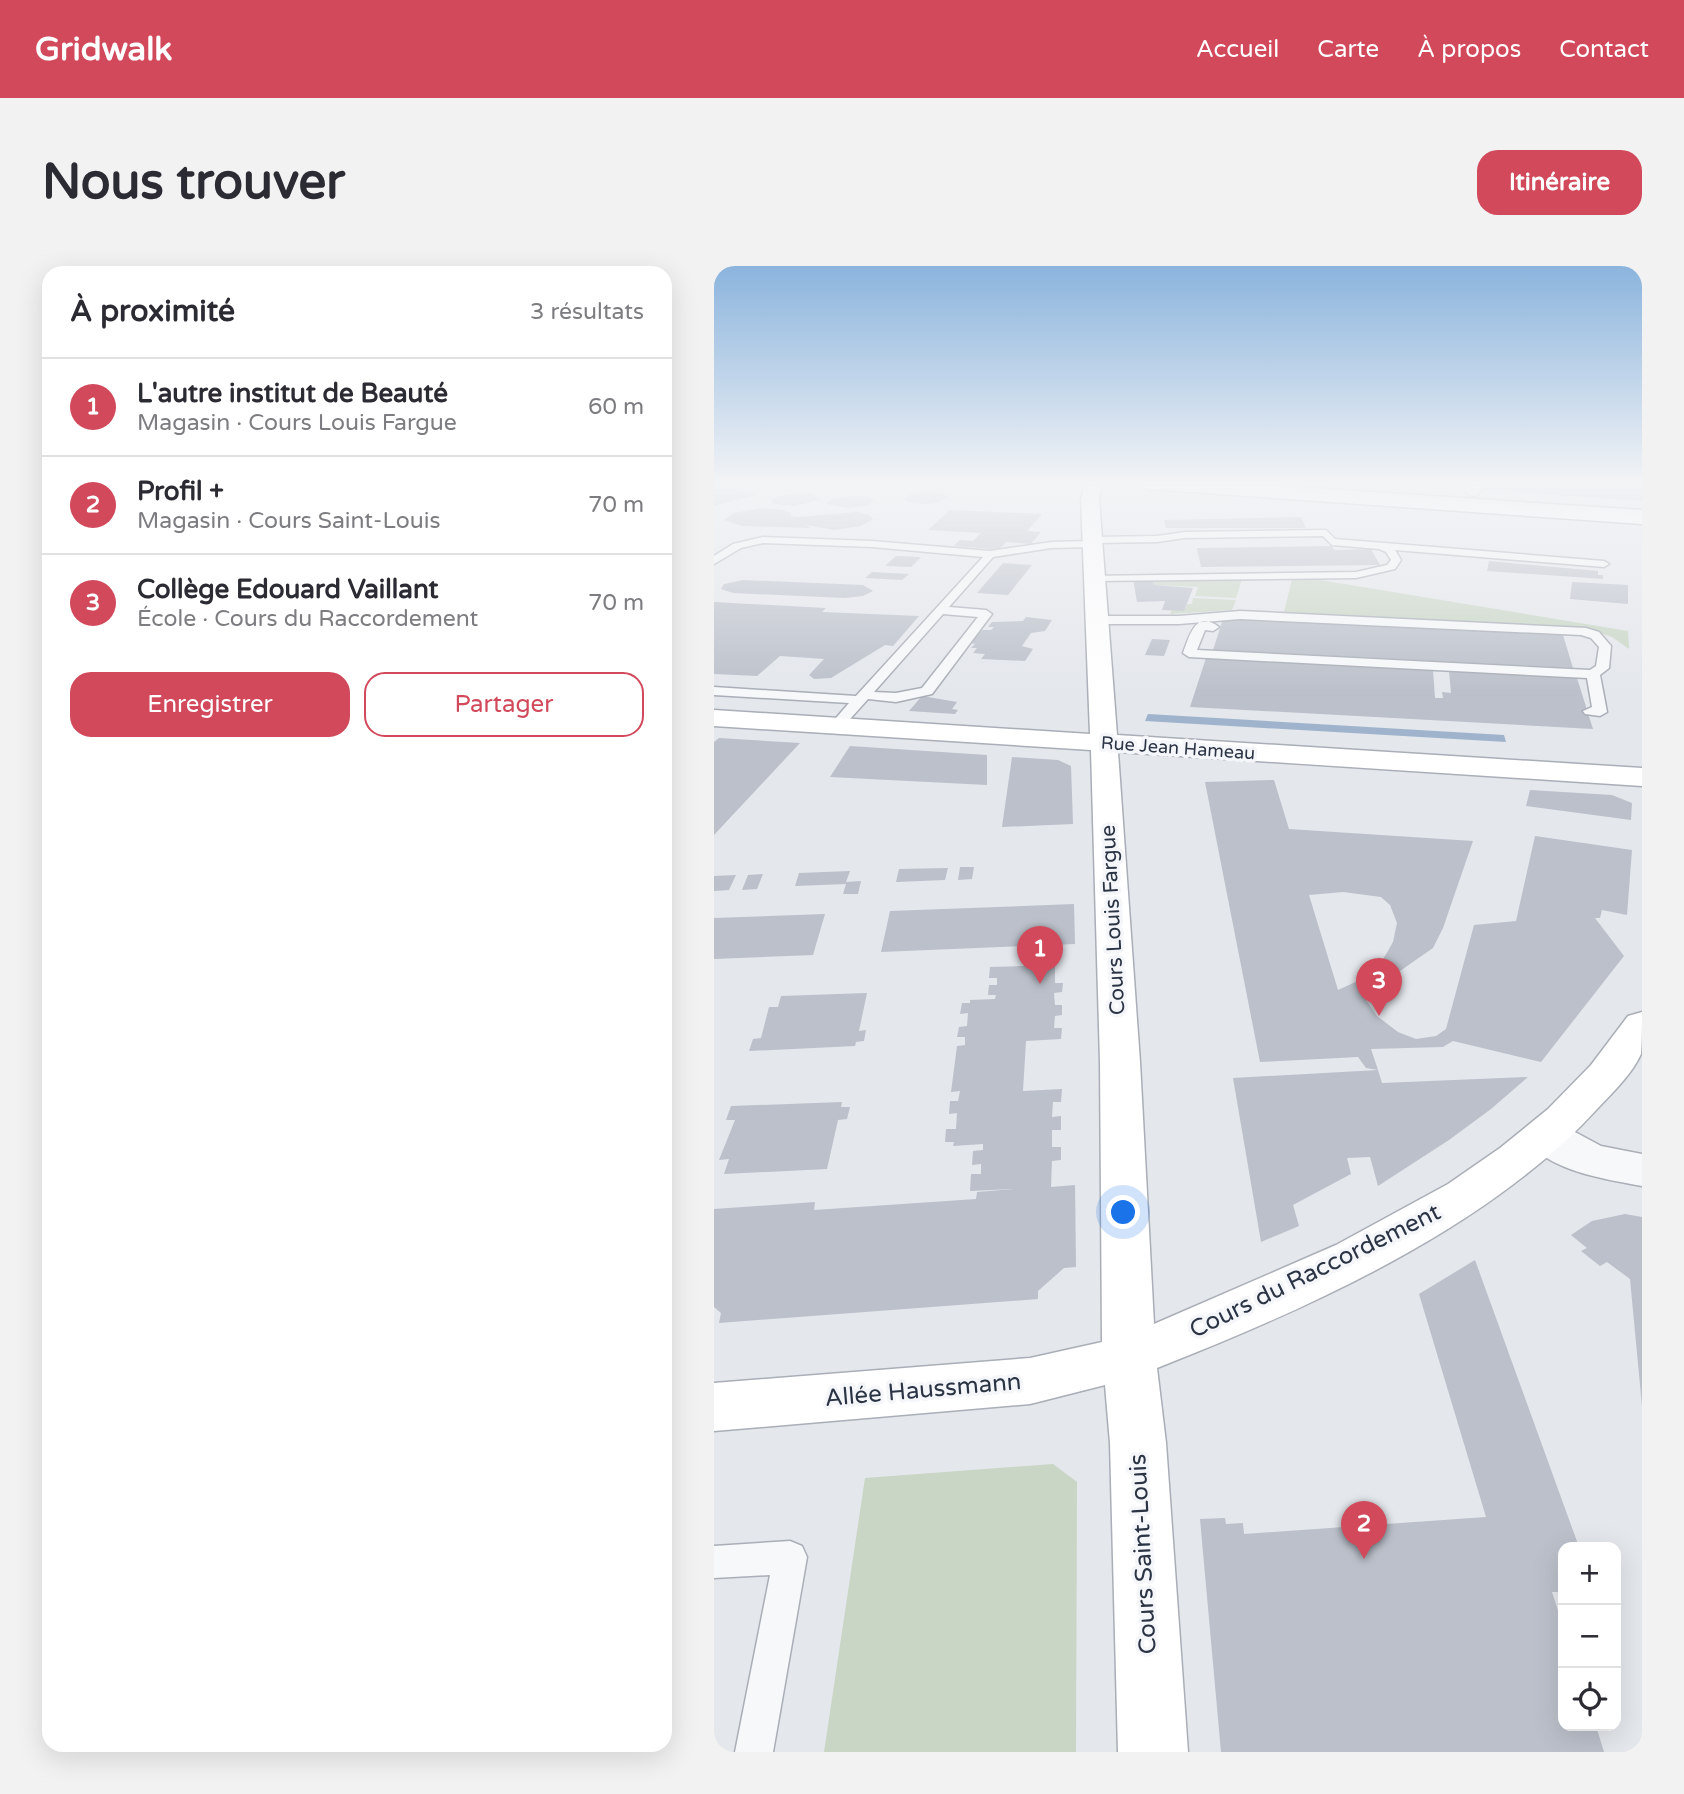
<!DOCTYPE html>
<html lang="fr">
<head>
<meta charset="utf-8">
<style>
  :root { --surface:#fff; --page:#f2f2f3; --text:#2b2b33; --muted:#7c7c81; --line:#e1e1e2; --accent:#d1495b }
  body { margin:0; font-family:"Varela Round",sans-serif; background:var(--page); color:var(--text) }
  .controls { position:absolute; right:21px; bottom:21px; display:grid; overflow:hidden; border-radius:14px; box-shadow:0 7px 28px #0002 }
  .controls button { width:63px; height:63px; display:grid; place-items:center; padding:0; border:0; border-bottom:2px solid var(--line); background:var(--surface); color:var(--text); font:35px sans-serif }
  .you { position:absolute; left:410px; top:947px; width:24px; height:24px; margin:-18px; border:5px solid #fff; border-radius:50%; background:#1a73e8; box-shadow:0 0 0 10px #1a73e833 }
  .badge { display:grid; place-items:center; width:46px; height:46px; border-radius:50%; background:var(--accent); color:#fff; font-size:23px; font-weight:700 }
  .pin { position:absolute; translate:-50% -58px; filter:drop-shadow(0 2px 4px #0008) }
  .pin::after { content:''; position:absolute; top:37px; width:24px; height:21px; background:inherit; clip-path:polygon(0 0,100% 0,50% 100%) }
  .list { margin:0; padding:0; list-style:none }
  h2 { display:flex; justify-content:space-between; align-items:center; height:91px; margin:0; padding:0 28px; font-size:30px }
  h2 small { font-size:23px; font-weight:400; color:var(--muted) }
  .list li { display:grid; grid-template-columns:46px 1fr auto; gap:21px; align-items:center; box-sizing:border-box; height:98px; padding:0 28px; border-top:2px solid var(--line) }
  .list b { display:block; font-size:26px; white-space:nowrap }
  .list p { margin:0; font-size:23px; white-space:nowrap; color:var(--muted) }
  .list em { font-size:23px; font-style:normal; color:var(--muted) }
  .actions { display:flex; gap:14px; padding:21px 28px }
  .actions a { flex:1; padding:16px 0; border:2px solid var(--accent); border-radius:21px; text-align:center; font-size:24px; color:var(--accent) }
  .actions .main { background:var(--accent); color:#fff }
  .icon { flex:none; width:38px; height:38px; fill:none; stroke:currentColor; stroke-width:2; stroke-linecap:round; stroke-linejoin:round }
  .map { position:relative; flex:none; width:928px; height:1486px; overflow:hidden; border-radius:21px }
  header { display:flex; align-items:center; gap:42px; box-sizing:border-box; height:98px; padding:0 35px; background:var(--accent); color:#fff }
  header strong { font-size:33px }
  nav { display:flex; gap:38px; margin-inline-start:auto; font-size:24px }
  .intro { display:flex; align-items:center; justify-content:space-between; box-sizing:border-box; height:168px; padding:0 42px }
  h1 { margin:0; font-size:49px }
  .button { padding:18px 32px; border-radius:21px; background:var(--accent); color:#fff; font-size:24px; font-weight:700 }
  main { display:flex; gap:42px; padding:0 42px }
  aside { flex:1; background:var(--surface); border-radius:21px; box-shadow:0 7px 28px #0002 }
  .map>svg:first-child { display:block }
  .green { fill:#c9d6c5 }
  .water { fill:#9fb4cc }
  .building { fill:#bbc0ca; fill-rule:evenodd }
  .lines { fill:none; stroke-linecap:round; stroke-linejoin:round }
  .lane-casing { stroke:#a9aeb7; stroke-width:3 }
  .street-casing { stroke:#a9aeb7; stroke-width:3 }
  .secondary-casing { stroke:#a9aeb7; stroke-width:3 }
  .primary-casing { stroke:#a3abb8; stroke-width:3 }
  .lane { fill:#f7f8fa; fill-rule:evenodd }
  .street { fill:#f7f8fa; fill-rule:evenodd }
  .secondary { fill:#fff; fill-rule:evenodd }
  .primary { fill:#fff; fill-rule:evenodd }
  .labels { text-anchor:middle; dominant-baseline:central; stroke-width:7; stroke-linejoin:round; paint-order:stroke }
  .far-street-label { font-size:18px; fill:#2b3445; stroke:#f4f6f9 }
  .street-label { font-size:21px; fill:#2b3445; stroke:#f4f6f9 }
  .near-street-label { font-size:24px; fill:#2b3445; stroke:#f4f6f9 }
</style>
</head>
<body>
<header>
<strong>Gridwalk</strong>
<nav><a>Accueil</a><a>Carte</a><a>À propos</a><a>Contact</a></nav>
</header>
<div class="intro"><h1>Nous trouver</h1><a class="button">Itinéraire</a></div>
<main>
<aside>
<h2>À proximité<small>3 résultats</small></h2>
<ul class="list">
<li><span class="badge">1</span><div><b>L'autre institut de Beauté</b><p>Magasin · Cours Louis Fargue</p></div><em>60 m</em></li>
<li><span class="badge">2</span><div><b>Profil +</b><p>Magasin · Cours Saint-Louis</p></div><em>70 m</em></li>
<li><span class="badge">3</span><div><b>Collège Edouard Vaillant</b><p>École · Cours du Raccordement</p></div><em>70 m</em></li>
</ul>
<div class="actions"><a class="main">Enregistrer</a><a>Partager</a></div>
</aside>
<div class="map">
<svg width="928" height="1486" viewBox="0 0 928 1486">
  <rect width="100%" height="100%" fill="#e4e7ec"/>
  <g class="green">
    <polygon points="529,310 522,332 481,330 484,321 440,319 438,313"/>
    <polygon points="578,313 606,314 914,365 915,383 898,371 872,362 570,346"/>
    <polygon points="479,332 522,334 518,344 456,348 458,344 470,345 473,338 478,338"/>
    <polygon points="339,1198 363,1216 362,1486 110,1486 151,1212"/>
  </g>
  <polygon class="water" points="434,448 790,469 792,476 431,455"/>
  <g class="building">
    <polygon points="0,218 17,218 13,220 45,228 0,240"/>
    <polygon points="712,218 928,218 928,235 712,220"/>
    <polygon points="213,226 228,227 234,231 226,236 212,238 195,236 190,233 198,228"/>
    <polygon points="84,227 99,228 106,234 80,240 60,238 57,235 63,231"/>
    <polygon points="137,230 155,231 160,235 155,239 135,242 112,238 118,233"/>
    <polygon points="47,242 70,244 76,247 77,250 83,251 143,246 155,249 159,253 147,260 120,264 92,259 97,262 28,260 10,254 20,247"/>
    <polygon points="236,244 328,248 313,265 327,266 317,278 292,276 286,282 277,283 240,280 246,274 259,275 267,267 214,264"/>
    <polygon points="587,251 592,262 452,262 450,254"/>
    <polygon points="618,280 620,284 657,283 666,299 487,301 483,282"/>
    <polygon points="182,290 207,291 197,301 171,300"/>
    <polygon points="775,295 884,305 884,309 889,309 889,313 773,305"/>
    <polygon points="289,297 318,299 294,329 263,327"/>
    <polygon points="158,306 195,308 188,314 151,312"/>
    <polygon points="419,313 438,313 440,319 479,322 470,345 448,344 451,335 423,336"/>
    <polygon points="29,314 149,319 159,325 149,330 131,332 19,327 7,323 10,318"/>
    <polygon points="858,316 914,319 914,338 856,333"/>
    <polygon points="0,336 112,342 108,346 205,350 179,380 171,379 117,412 100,413 95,409 110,393 66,390 43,410 0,408"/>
    <polygon points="312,351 338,354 331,365 317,367 308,380 319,383 311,395 267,393 271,388 259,387 263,382 257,382 261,378 257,377 268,364 277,364 280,361 274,361 278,356 309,355"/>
    <polygon points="509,353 849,369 859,402 499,384"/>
    <polygon points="438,373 456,374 450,390 431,389"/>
    <polygon points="492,392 719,404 721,432 729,432 728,426 737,427 735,405 863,412 879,463 476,441"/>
    <polygon points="208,430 243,436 238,443 244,444 241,448 195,445"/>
    <polygon points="5,472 86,477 0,569 0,476"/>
    <polygon points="136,480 273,489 273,519 116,511"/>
    <polygon points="298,491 344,494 357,500 359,558 288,561"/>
    <path d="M560,514L575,563L759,575L729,662L719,682L663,721L652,734L663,750L684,766L702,773L722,770L732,763L760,659L802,655L821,570L918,584L913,649L888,644L886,652H881L910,690L827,796L739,775L729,781L657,783L664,804L668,817L814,811L777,843L735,874L664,920L656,891L633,892L637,908L579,939L585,960L547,976L519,812L664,804L652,802L644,791L546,796L491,516ZM629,626L667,631L676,639L683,657L679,676L667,697L648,713L624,724L595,629Z"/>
    <polygon points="816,524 898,529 918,537 917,554 812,540"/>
    <polygon points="246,601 260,601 258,613 244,614"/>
    <polygon points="234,602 231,614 182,616 185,603"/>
    <polygon points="136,605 132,616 147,615 144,628 129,628 132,618 81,620 85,607"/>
    <polygon points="49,608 43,623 28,624 34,609"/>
    <polygon points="22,609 15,624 0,625 0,610"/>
    <polygon points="360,638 361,678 167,686 176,645"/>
    <polygon points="111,648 99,689 0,693 0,652"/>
    <polygon points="341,699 341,717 349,717 348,726 340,727 341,739 348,739 348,749 341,750 340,762 348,762 347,773 312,775 309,825 348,823 347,836 339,836 338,851 347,850 347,864 338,864 338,881 347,881 347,894 338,895 337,921 361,919 362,1001 350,1002 324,1025 324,1033 5,1057 7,1047 0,1041 0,943 101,936 100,944 262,933 263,926 300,923 256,925 257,908 267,908 267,898 258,899 259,885 269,884 269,878 239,880 240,876 231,876 232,863 242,863 243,847 235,848 236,835 244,835 246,825 237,826 243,780 251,779 251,771 243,771 245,761 253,760 254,747 246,748 248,737 256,737 256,734 281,733 282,729 274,729 275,719 283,719 283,712 275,712 276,701"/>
    <polygon points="153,727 145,765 152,764 150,775 142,776 141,780 35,785 39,773 47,772 55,741 64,741 67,730"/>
    <polygon points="128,836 127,841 136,841 133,853 124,854 113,903 10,908 15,893 5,894 21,854 12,854 17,840"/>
    <polygon points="911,948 928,951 928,1140 916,1013 893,996 886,1000 867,985 873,982 857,969 878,955"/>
    <polygon points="761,994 865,1281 849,1281 849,1326 838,1326 849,1360 849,1460 882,1460 890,1486 507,1486 486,1253 511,1252 512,1258 529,1257 530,1268 772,1251 705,1028"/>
  </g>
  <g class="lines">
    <defs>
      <g id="lane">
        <polygon points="536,218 928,244 928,250 539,223"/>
        <path d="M612,264L621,273L890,295L895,298L890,301L681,284L687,294L681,303L642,312L382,315L378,314V310L642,306L673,299L677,294L672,286L665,283L618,279L609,270L471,272L443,276L383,277L379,281L337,282L279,291L235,341L272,344L278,348L218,428L182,436L154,433L128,462L123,463L116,459L135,437L0,429V421L142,430L269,291L158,281L49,277L27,282L0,298V290L19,278L49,271L158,275L276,285L337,276L375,275L379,271L443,270L471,266ZM229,348L264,351L208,422L182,427L160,426Z"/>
        <path d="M526,345L872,362L885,366L897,380L895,402L886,409L893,446L886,450L871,448L869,445L878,441L873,412L475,391L469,387C476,369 481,344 505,361L499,365L491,364L483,384L876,404L882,400L885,381L877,372L867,369L526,353L465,358H384L378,354L384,350H465Z"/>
        <polygon points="76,1275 88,1280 93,1291 59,1486 21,1486 56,1309 0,1312 0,1280"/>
      </g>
      <g id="street">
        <polygon points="753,218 769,218 764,229 758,230 750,225"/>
        <path d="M832,855L848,859L887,880L928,888V920C891,913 831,905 810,870L816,859Z"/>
      </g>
      <path id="secondary" d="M371,218H387L385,233L403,469L928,502V520L404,486L426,796L440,1058L622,979L734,918L786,882L834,843L877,799L914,750L928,746C928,758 928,778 927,788C918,808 899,826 884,842C774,963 593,1043 443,1102L452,1177L474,1486H404L396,1177L391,1119L316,1138L0,1165V1117L316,1092L388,1076L386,796L377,484L0,460V444L376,468L367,233Z"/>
      <polygon id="primary" points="425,218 510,218 928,248 928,258 433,223"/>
    </defs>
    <use href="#lane" class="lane-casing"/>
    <use href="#street" class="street-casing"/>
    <use href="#secondary" class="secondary-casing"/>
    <use href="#primary" class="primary-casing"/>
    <use href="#lane" class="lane"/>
    <use href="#street" class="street"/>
    <use href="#secondary" class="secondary"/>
    <use href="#primary" class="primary"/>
  </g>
  <linearGradient id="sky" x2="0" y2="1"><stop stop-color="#8bb4dd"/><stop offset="0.51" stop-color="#f3f4f6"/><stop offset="1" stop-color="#f3f4f6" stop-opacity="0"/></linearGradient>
  <rect width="928" height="426" fill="url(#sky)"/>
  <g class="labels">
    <g class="far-street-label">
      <text transform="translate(464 482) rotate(4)">Rue Jean Hameau</text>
    </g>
    <g class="street-label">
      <text transform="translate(399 654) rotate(-93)">Cours Louis Fargue</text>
    </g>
    <g class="near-street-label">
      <text transform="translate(601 1005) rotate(-26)">Cours du Raccordement</text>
      <text transform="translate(209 1124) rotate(-5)">Allée Haussmann</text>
      <text transform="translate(429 1288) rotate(-93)">Cours Saint-Louis</text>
    </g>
  </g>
</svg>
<div class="controls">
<button>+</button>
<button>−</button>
<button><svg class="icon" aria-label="locate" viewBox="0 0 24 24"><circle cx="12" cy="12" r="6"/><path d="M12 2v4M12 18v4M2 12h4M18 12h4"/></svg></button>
</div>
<div class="you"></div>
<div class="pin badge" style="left:326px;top:718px">1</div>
<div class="pin badge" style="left:650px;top:1293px">2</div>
<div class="pin badge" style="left:665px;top:750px">3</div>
</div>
</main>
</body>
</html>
